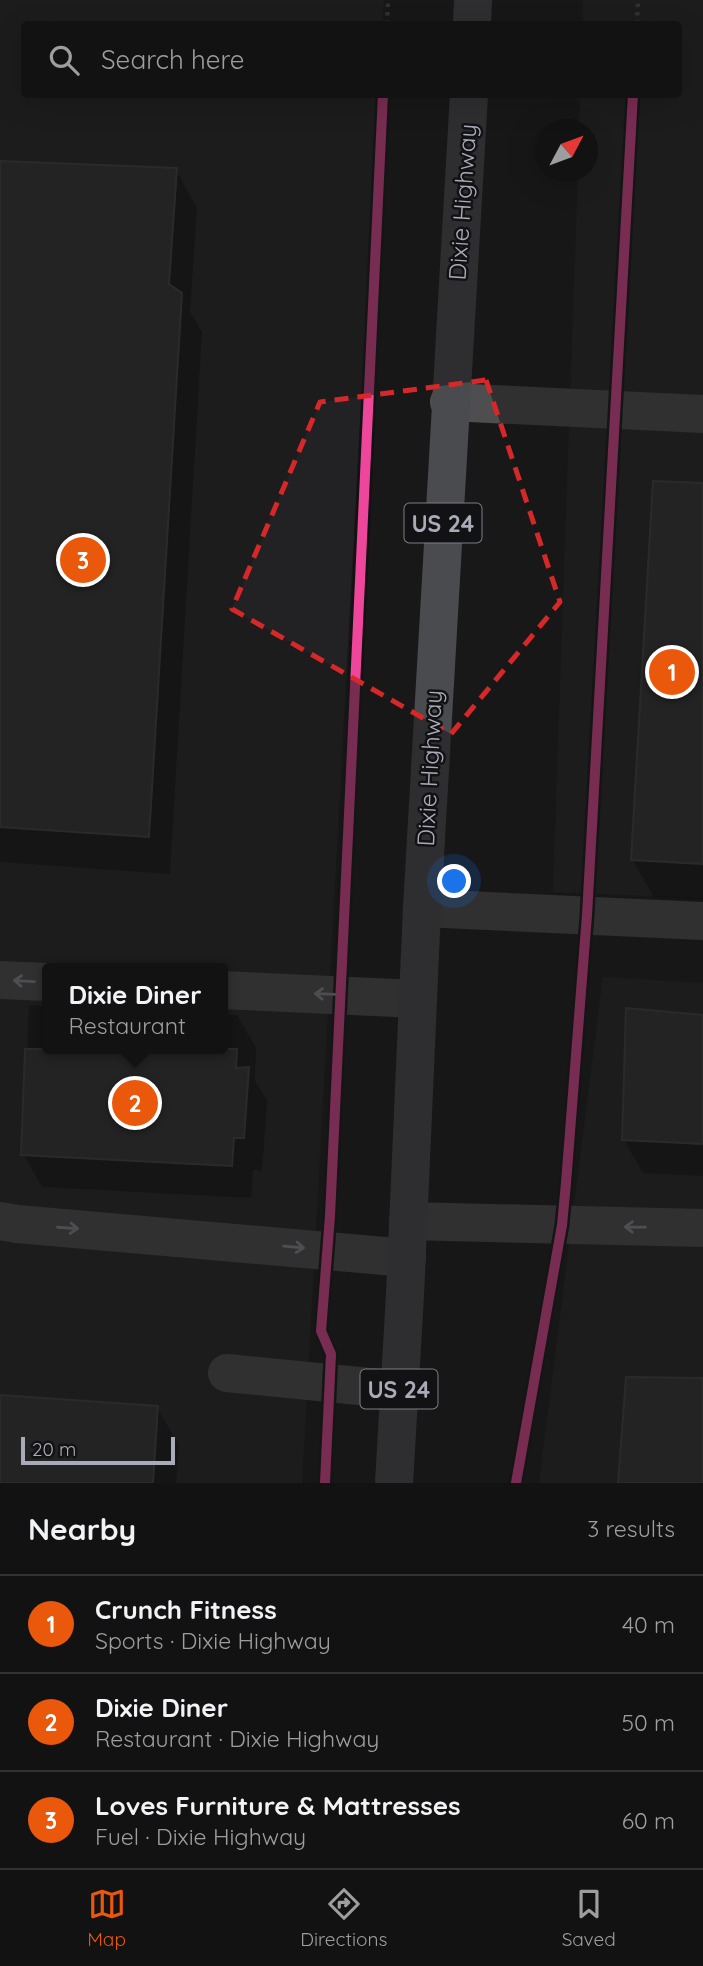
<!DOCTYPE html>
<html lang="en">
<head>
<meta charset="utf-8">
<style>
  :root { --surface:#121212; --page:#1f2020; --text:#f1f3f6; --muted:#9c9e9f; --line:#313232; --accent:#ea580c }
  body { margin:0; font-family:Quicksand,sans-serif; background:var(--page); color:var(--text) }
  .compass { position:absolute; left:535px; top:119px; width:63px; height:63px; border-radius:50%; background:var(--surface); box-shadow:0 7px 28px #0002; rotate:49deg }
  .scale { position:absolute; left:21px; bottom:18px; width:154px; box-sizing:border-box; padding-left:7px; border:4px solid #a9acb8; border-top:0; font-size:19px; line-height:24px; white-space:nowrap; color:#a9acb8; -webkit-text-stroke:5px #121214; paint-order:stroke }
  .you { position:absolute; left:455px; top:882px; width:24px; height:24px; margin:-18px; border:5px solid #fff; border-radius:50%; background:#1a73e8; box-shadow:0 0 0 10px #1a73e833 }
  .badge { display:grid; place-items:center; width:46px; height:46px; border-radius:50%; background:var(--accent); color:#fff; font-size:23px; font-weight:700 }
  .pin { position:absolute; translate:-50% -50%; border:4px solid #fff; box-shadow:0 2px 7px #0006 }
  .popup { position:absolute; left:42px; top:963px; width:186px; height:91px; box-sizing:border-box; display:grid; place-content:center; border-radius:7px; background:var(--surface); filter:drop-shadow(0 2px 5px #0005); font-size:23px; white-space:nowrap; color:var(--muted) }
  .popup b { font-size:26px; color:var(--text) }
  .popup::after { content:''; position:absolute; left:50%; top:100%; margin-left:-14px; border:14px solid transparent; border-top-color:var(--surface) }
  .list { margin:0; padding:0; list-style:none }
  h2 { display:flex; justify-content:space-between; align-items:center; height:91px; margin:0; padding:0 28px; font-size:30px }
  h2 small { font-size:23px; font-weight:400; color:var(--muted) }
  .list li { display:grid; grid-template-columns:46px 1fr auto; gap:21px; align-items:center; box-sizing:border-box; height:98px; padding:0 28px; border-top:2px solid var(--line) }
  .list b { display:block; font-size:26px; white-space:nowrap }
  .list p { margin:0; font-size:23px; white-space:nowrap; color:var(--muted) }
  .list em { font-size:23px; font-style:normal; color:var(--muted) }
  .icon { flex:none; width:38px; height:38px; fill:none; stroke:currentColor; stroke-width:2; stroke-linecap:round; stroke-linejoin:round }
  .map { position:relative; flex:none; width:703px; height:1483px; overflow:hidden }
  .search { position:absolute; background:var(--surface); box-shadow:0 7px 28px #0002; left:21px; right:21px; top:21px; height:77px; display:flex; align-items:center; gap:18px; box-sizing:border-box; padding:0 24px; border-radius:7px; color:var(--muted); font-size:26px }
  .sheet { height:385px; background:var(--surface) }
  nav { display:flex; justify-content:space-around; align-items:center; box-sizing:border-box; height:98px; border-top:2px solid var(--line); background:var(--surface); font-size:19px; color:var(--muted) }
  nav a { display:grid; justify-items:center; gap:4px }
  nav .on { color:var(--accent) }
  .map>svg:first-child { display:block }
  .built { fill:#222224; fill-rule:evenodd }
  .shadow { fill:#0007 }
  .building { fill:#313132; stroke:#404144; stroke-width:2 }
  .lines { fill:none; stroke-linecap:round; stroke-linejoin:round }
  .path { stroke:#4f4f52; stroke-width:4.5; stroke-dasharray:3.5 5; stroke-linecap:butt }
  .minor { stroke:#4e4e51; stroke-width:38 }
  .major { stroke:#4a4b4e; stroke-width:38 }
  .cycleway-casing { stroke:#121214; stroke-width:15 }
  .cycleway { stroke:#ed469a; stroke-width:10 }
  .oneway { stroke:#8e9099 }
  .marked { fill:none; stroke:#d62828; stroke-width:5; stroke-dasharray:14 9; stroke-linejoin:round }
  .labels { text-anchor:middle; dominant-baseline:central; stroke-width:5; stroke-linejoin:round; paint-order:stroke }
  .shield { fill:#121214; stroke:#7c7e87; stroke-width:2 }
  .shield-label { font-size:23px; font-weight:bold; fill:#a9acb8 }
  .street-label { font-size:24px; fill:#a9acb8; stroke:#121214 }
</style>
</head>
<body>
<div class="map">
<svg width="703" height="1483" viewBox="0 0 703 1483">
  <rect width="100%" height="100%" fill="#181818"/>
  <g class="built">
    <path d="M0,0H384L382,24H24V94L378,95L302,1483H0ZM47,968H222V1049H47Z"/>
    <polygon points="583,0 703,0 703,898 553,892 578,172 588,172 588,130 579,129 580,95 678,94 678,24 583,24"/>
    <polygon points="603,977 703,983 703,1483 539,1483"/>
  </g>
  <g class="shadow">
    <polygon points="0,163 176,170 197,208 190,312 202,332 170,874 0,862"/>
    <polygon points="703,485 703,900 654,897 632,860"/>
    <polygon points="29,1005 47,1006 47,1049 222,1049 222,1015 237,1015 256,1048 255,1081 267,1101 262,1171 253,1170 251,1198 42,1187 23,1154"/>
    <polygon points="703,1016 703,1176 643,1173 624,1140"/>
    <polygon points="0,1397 157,1408 179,1445 176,1483 0,1483"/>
  </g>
  <g class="building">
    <polygon points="0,161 177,168 169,284 182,293 149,837 0,827"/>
    <polygon points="653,481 703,483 703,864 631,860"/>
    <polygon points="626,1008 703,1015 703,1144 622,1140"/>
    <polygon points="25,1049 237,1049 236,1068 249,1067 244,1138 234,1138 232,1166 21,1155"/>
    <polygon points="626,1377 703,1378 703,1483 618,1483"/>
    <polygon points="0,1395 158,1406 153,1483 0,1483"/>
  </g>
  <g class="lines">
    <g class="path">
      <polyline points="387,24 388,0"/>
      <polyline points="637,24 638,0"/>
      <polyline points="618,363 633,94"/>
      <polyline points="589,869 613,455"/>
      <polyline points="341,950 383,94"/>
      <polyline points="566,1180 583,962"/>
      <polyline points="330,1205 337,1042"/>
      <polyline points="323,1297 321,1331 323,1337"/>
      <polyline points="325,1483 328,1428"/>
      <polyline points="516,1483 554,1272"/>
    </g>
    <g class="minor">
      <polyline points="449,402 703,414"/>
      <polyline points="422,908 703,921"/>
      <polyline points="0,980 47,982"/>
      <polyline points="222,990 418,999"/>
      <polyline points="0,1221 17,1224 407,1258"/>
      <polyline points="408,1221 703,1228"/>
      <polyline points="227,1373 399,1390"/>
    </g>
    <g class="major">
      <polyline points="472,24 473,0"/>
      <polyline points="394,1483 405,1295 422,908 469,94"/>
    </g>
    <defs>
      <g id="cycleway">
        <polyline points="325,1483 331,1354 321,1331 330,1216 383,94"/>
        <polyline points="516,1483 562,1225 566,1183 587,915 633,94"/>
      </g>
    </defs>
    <use href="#cycleway" class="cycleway-casing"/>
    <use href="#cycleway" class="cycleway"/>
  </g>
  <defs><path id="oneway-shaft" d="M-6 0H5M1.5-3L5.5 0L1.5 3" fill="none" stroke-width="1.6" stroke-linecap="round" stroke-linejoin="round" transform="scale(1.75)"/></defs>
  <g class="oneway">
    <use href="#oneway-shaft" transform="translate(24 981) rotate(-177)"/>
    <use href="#oneway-shaft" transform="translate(325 994) rotate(-178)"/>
    <use href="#oneway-shaft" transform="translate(635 1227) rotate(-179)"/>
    <use href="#oneway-shaft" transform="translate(68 1228) rotate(4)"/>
    <use href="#oneway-shaft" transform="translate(294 1247) rotate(5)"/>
  </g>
  <path d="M0 0H703V1483H0ZM486,380L560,602L451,734L232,609L320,402Z" fill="#181818" fill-opacity=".55" fill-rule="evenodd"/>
  <path class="marked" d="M486,380L560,602L451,734L232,609L320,402Z"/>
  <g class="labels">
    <g class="shield">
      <rect x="404.5" y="503.5" width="77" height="39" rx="5"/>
      <rect x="360.5" y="1369.5" width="77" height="39" rx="5"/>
    </g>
    <g class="shield-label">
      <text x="443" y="523">US 24</text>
      <text x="399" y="1389">US 24</text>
    </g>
    <g class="street-label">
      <text transform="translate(462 202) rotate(-86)">Dixie Highway</text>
      <text transform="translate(429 768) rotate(-87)">Dixie Highway</text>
    </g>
  </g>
</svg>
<svg class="compass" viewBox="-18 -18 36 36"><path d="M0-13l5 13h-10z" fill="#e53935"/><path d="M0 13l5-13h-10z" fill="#9c9e9f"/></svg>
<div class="scale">20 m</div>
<div class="you"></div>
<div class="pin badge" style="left:672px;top:672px">1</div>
<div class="pin badge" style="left:135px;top:1103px">2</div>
<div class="popup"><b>Dixie Diner</b>Restaurant</div>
<div class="pin badge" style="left:83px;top:560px">3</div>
<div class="search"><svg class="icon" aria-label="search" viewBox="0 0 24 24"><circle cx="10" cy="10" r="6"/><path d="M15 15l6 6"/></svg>Search here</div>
</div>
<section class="sheet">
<h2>Nearby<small>3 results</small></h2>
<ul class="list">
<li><span class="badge">1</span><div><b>Crunch Fitness</b><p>Sports · Dixie Highway</p></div><em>40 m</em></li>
<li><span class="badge">2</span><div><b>Dixie Diner</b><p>Restaurant · Dixie Highway</p></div><em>50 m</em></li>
<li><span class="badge">3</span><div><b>Loves Furniture &amp; Mattresses</b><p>Fuel · Dixie Highway</p></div><em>60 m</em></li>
</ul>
</section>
<nav>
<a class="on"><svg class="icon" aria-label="map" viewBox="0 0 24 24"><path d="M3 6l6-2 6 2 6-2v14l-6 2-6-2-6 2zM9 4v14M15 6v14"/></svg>Map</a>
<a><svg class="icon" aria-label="directions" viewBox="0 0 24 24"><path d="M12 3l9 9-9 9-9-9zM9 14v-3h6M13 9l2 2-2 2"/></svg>Directions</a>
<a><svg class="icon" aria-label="saved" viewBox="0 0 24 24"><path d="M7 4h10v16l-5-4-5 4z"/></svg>Saved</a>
</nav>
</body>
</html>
